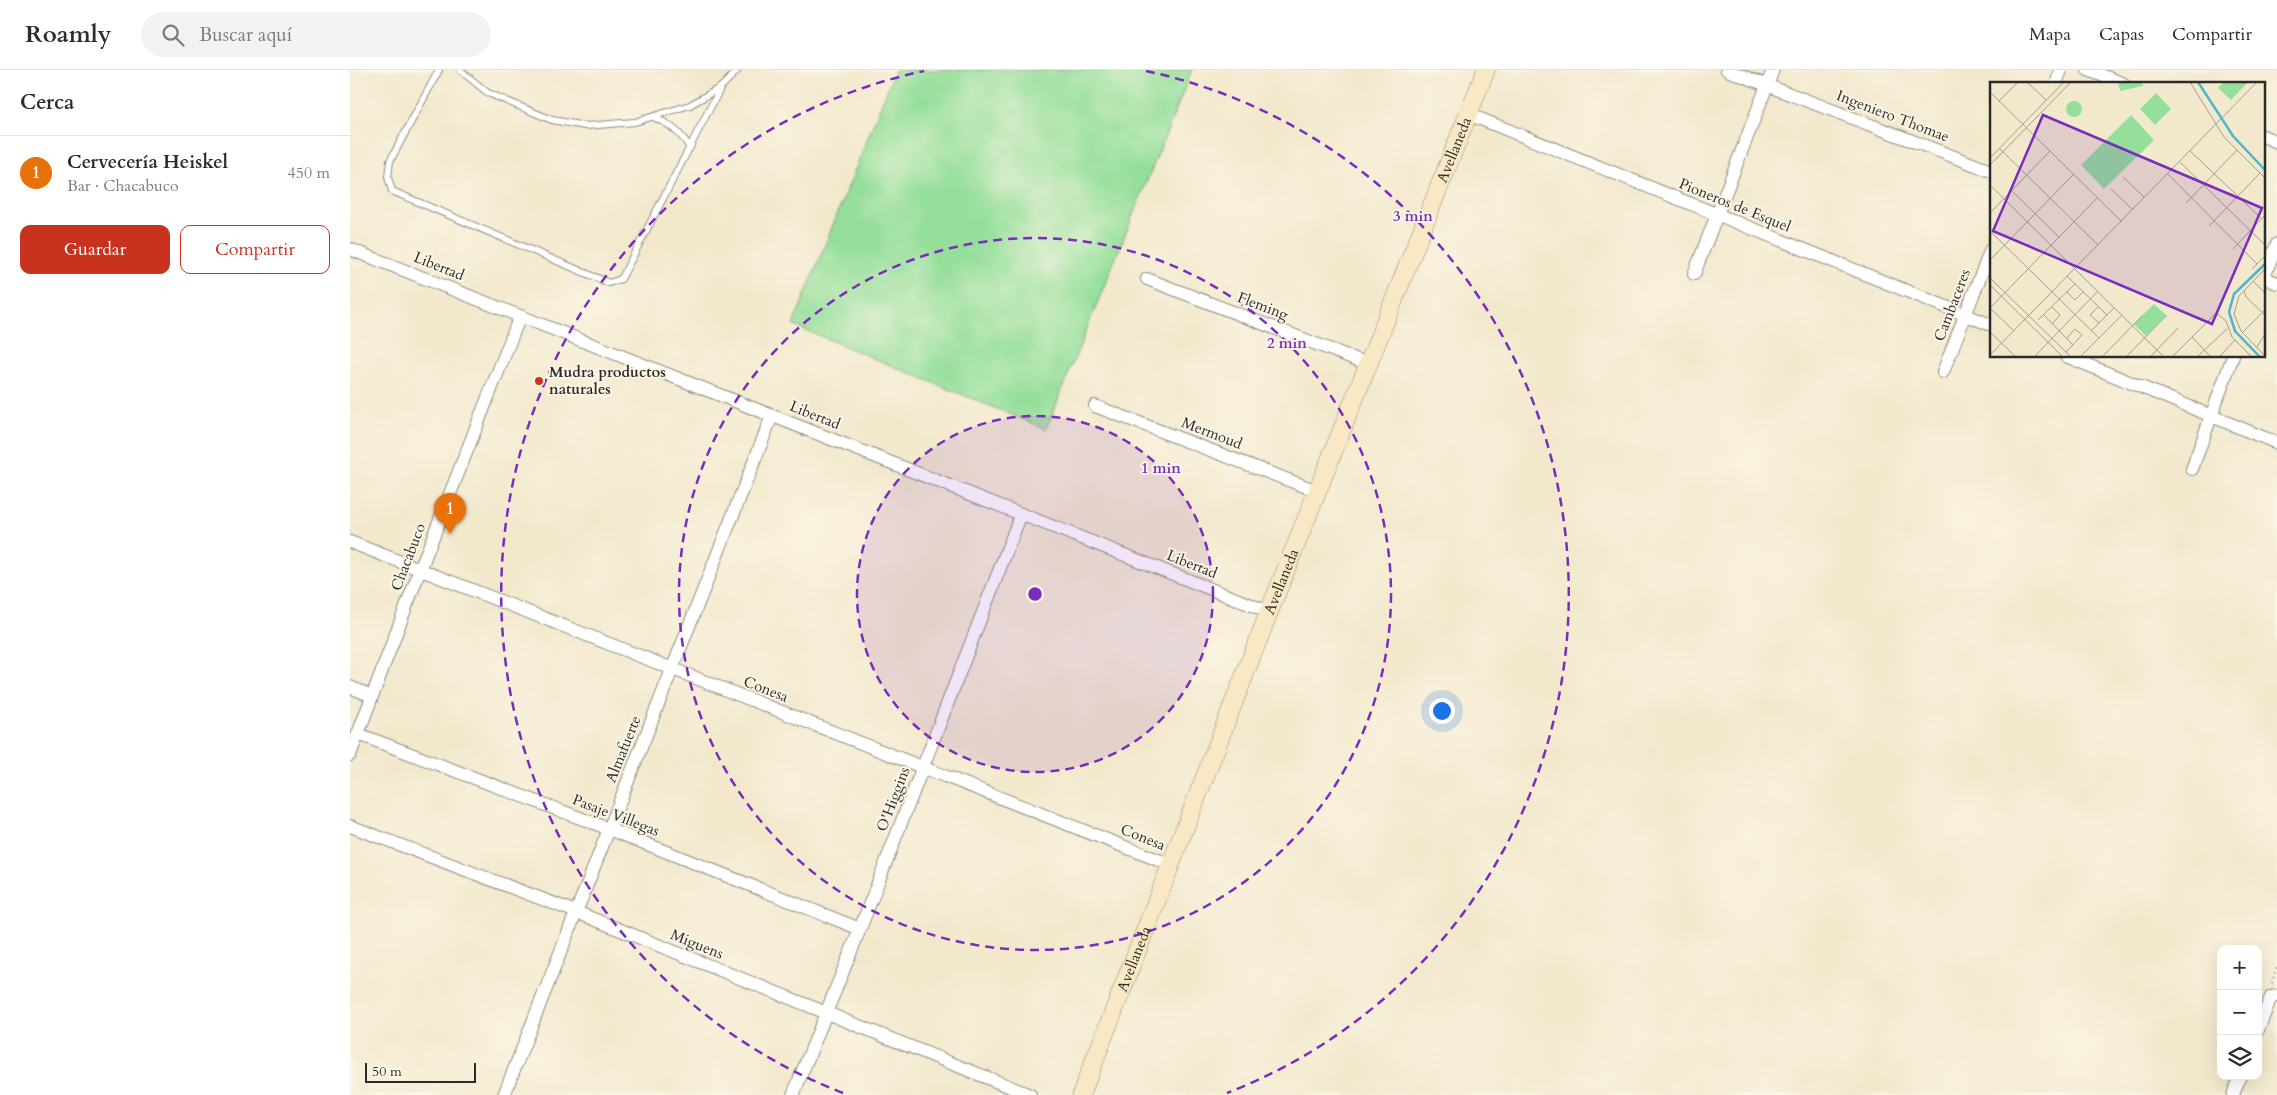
<!DOCTYPE html>
<html lang="es">
<head>
<meta charset="utf-8">
<style>
  :root { --surface:#fff; --page:#f2f2f3; --text:#2b2b33; --muted:#7c7c81; --line:#e1e1e2; --accent:#c8321e }
  body { margin:0; font-family:Cardo,serif; background:var(--page); color:var(--text) }
  .controls { position:absolute; right:15px; bottom:15px; display:grid; overflow:hidden; border-radius:10px; box-shadow:0 5px 20px #0002 }
  .controls button { width:45px; height:45px; display:grid; place-items:center; padding:0; border:0; border-bottom:1px solid var(--line); background:var(--surface); color:var(--text); font:25px sans-serif }
  .scale { position:absolute; left:15px; bottom:12px; width:111px; box-sizing:border-box; padding-left:5px; border:2px solid #2b2b2b; border-top:0; font-size:14px; line-height:18px; white-space:nowrap; color:#2b2b2b; -webkit-text-stroke:4px #fcf5e5; paint-order:stroke }
  .you { position:absolute; left:1091px; top:640px; width:18px; height:18px; margin:-12px; border:4px solid #fff; border-radius:50%; background:#1a73e8; box-shadow:0 0 0 8px #1a73e833 }
  .badge { display:grid; place-items:center; width:32px; height:32px; border-radius:50%; background:var(--accent); color:#fff; font-size:16px; font-weight:700 }
  .pin { position:absolute; translate:-50% -41px; filter:drop-shadow(0 1px 2px #0008) }
  .pin::after { content:''; position:absolute; top:26px; width:18px; height:15px; background:inherit; clip-path:polygon(0 0,100% 0,50% 100%) }
  .list { margin:0; padding:0; list-style:none }
  h2 { display:flex; justify-content:space-between; align-items:center; height:65px; margin:0; padding:0 20px; font-size:21px }
  h2 small { font-size:16px; font-weight:400; color:var(--muted) }
  .list li { display:grid; grid-template-columns:32px 1fr auto; gap:15px; align-items:center; box-sizing:border-box; height:75px; padding:0 20px; border-top:1px solid var(--line) }
  .list b { display:block; font-size:19px; white-space:nowrap }
  .list p { margin:0; font-size:16px; white-space:nowrap; color:var(--muted) }
  .list em { font-size:16px; font-style:normal; color:var(--muted) }
  .actions { display:flex; gap:10px; padding:15px 20px }
  .actions a { flex:1; padding:11px 0; border:1px solid var(--accent); border-radius:10px; text-align:center; font-size:18px; color:var(--accent) }
  .actions .main { background:var(--accent); color:#fff }
  .icon { flex:none; width:28px; height:28px; fill:none; stroke:currentColor; stroke-width:2; stroke-linecap:round; stroke-linejoin:round }
  .map { position:relative; flex:none; width:1927px; height:1025px; overflow:hidden }
  header { display:flex; align-items:center; gap:30px; box-sizing:border-box; height:70px; padding:0 25px; background:var(--surface); border-bottom:1px solid var(--line) }
  header strong { font-size:24px }
  nav { display:flex; gap:28px; margin-inline-start:auto; font-size:18px }
  .search { width:350px; height:45px; background:var(--page); display:flex; align-items:center; gap:12px; box-sizing:border-box; padding:0 18px; border-radius:28px; color:var(--muted); font-size:19px }
  main { display:flex }
  aside { flex:1; background:var(--surface) }
  .map>svg:first-child { display:block }
  .green { fill:#95df9b; stroke:#608563 }
  .lines { fill:none; stroke-linecap:round; stroke-linejoin:round }
  .lane-casing { stroke:#8e8a7c; stroke-width:8 }
  .street-casing { stroke:#8e8a7c; stroke-width:14 }
  .secondary-casing { stroke:#8e8a7c; stroke-width:19 }
  .path { stroke:#8e8a7c; stroke-width:2.5; stroke-dasharray:1 4; stroke-linecap:butt }
  .lane { stroke:#fff; stroke-width:6 }
  .street { stroke:#fff; stroke-width:12 }
  .secondary { stroke:#f8e8c3; stroke-width:18 }
  .ring { fill:none; stroke:#7b2cbf; stroke-width:2.5; stroke-dasharray:9 6 }
  .poi-dot { fill:#c8321e; stroke:#fcf5e5; stroke-width:2 }
  .labels { text-anchor:middle; dominant-baseline:central; stroke-width:4; stroke-linejoin:round; paint-order:stroke }
  .street-label { font-size:15px; fill:#2b2b2b; stroke:#fcf5e5 }
  .poi-label { font-size:15px; font-weight:bold; fill:#2b2b2b; stroke:#fcf5e5; text-anchor:start }
  .inset-river { fill:none; stroke:#51b4cf; stroke-width:2.5 }
  .inset-road { fill:none; stroke:#a29d8c; stroke-width:1 }
  .view { fill:#7b2cbf; fill-opacity:0.15; stroke:#7b2cbf; stroke-width:2.5 }
  .inset-edge { fill:none; stroke:#2b2b2b; stroke-width:2.5 }
  .centre { fill:#7b2cbf; stroke:#fcf5e5; stroke-width:2.5 }
  .ring-label { font-size:15px; text-anchor:middle; font-weight:bold; fill:#7b2cbf; stroke:#fcf5e5; stroke-width:4; stroke-linejoin:round; paint-order:stroke }
</style>
</head>
<body>
<header>
<strong>Roamly</strong>
<div class="search"><svg class="icon" aria-label="search" viewBox="0 0 24 24"><circle cx="10" cy="10" r="6"/><path d="M15 15l6 6"/></svg>Buscar aquí</div>
<nav><a>Mapa</a><a>Capas</a><a>Compartir</a></nav>
</header>
<main>
<aside>
<h2>Cerca<small></small></h2>
<ul class="list">
<li><span class="badge" style="background:#e8710a">1</span><div><b>Cervecería Heiskel</b><p>Bar · Chacabuco</p></div><em>450 m</em></li>
</ul>
<div class="actions"><a class="main">Guardar</a><a>Compartir</a></div>
</aside>
<div class="map">
<svg width="1927" height="1025" viewBox="0 0 1927 1025">
  <rect width="100%" height="100%" fill="#fcf5e5"/>
  <filter id="ink" filterUnits="userSpaceOnUse"><feTurbulence type="fractalNoise" baseFrequency=".02" numOctaves="2"/><feDisplacementMap in="SourceGraphic" scale="10" xChannelSelector="R" yChannelSelector="G"/><feConvolveMatrix kernelMatrix="1 2 1 2 8 2 1 2 1" color-interpolation-filters="sRGB"/></filter>
  <filter id="wash" filterUnits="userSpaceOnUse"><feTurbulence type="fractalNoise" baseFrequency=".0096" numOctaves="4" result="noise"/><feDisplacementMap in="SourceGraphic" scale="20" xChannelSelector="R" yChannelSelector="G"/><feGaussianBlur stdDeviation="1.12" result="paint"/><feColorMatrix in="noise" values="0 0 0 0 0 0 0 0 0 0 0 0 0 0 0 0 0 1.4 0 .05"/><feComposite in="paint" operator="in"/></filter>
  <g filter="url(#wash)">
    <rect width="100%" height="100%" fill="#f2e9cd"/>
    <polygon class="green" points="545,0 842,0 696,359 443,255"/>
  </g>
  <g filter="url(#ink)">
    <g class="lines">
      <defs>
        <g id="lane">
          <polyline points="89,0 40,91 38,107 42,121 259,213 271,209 371,17 388,0"/>
          <polyline points="110,0 138,23 202,50 235,56 285,52 340,35 371,17"/>
          <path d="M303,47C320,54 330,62 340,78"/>
        </g>
        <g id="street">
          <polyline points="1377,0 1641,101"/>
          <polyline points="1738,0 1774,14"/>
          <polyline points="1706,14 1711,0"/>
          <polyline points="1118,44 1641,255"/>
          <polyline points="1913,66 1927,72"/>
          <polyline points="0,179 919,542"/>
          <polyline points="1344,204 1423,0"/>
          <polyline points="1913,207 1927,213"/>
          <polyline points="797,209 1018,294"/>
          <polyline points="1913,209 1927,174"/>
          <polyline points="1716,286 1927,373"/>
          <polyline points="1593,302 1641,179"/>
          <polyline points="745,336 967,421"/>
          <polyline points="1842,399 1883,286"/>
          <polyline points="0,472 821,795"/>
          <polyline points="0,617 22,626"/>
          <polyline points="8,664 259,759 510,859"/>
          <polyline points="0,685 70,500 170,246"/>
          <polyline points="0,756 226,842 680,1025"/>
          <polyline points="1908,960 1921,927 1927,926"/>
          <polyline points="154,1025 422,346"/>
          <polyline points="443,1025 510,859 671,444"/>
          <polyline points="1883,1025 1890,1006"/>
        </g>
        <g id="secondary">
          <path id="s1" d="M731,1025L919,542L1136,0"/>
        </g>
      </defs>
      <use href="#lane" class="lane-casing"/>
      <use href="#street" class="street-casing"/>
      <use href="#secondary" class="secondary-casing"/>
      <polyline class="path" points="1922,913 1927,896"/>
      <use href="#lane" class="lane"/>
      <use href="#street" class="street"/>
      <use href="#secondary" class="secondary"/>
    </g>
  </g>
  <circle cx="685" cy="524" r="178" fill="#7b2cbf" fill-opacity=".12"/>
  <g class="ring">
    <circle cx="685" cy="524" r="178"/>
    <circle cx="685" cy="524" r="356"/>
    <path d="M493 1023A535 535 0 0 1 574 1M796 1A535 535 0 0 1 877 1023"/>
  </g>
  <circle class="poi-dot" cx="189" cy="311" r="5"/>
  <g class="labels">
    <g class="street-label">
      <text transform="translate(1543 46) rotate(21)">Ingeniero Thomae</text>
      <text stroke="none"><textPath href="#s1" startOffset="1016">Avellaneda</textPath></text>
      <text transform="translate(1385 135) rotate(22)">Pioneros de Esquel</text>
      <text transform="translate(89 196) rotate(22)">Libertad</text>
      <text transform="translate(1602 235) rotate(-69)">Cambaceres</text>
      <text transform="translate(913 236) rotate(21)">Fleming</text>
      <text transform="translate(465 345) rotate(22)">Libertad</text>
      <text transform="translate(862 363) rotate(21)">Mermoud</text>
      <text transform="translate(58 487) rotate(-69)">Chacabuco</text>
      <text transform="translate(842 494) rotate(22)">Libertad</text>
      <text stroke="none"><textPath href="#s1" startOffset="551">Avellaneda</textPath></text>
      <text transform="translate(416 619) rotate(21)">Conesa</text>
      <text transform="translate(273 679) rotate(-68)">Almafuerte</text>
      <text transform="translate(543 729) rotate(-69)">O'Higgins</text>
      <text transform="translate(266 745) rotate(21)">Pasaje Villegas</text>
      <text transform="translate(793 767) rotate(22)">Conesa</text>
      <text transform="translate(347 874) rotate(22)">Miguens</text>
      <text stroke="none"><textPath href="#s1" startOffset="146">Avellaneda</textPath></text>
    </g>
    <g class="poi-label">
      <text x="199" y="302">Mudra productos<tspan x="199" dy="17">naturales</tspan></text>
    </g>
  </g>
  <g transform="translate(1640 12)">
    <rect width="275" height="275" fill="#f2e9cd"/>
    <path d="M128,0H152L153,4L130,9ZM234,0H258L241,18L228,6ZM166,11L181,27L165,43L150,27ZM76 27a8 8 0 1 1 16 0a8 8 0 1 1-16 0ZM141,33L164,58L114,107L91,83ZM164,222L176,233L156,254L144,242Z" fill="#95df9b"/>
    <path class="inset-river" d="M208,0L243,54L275,88M270,275L245,249L239,230L244,212L275,182"/>
    <path class="inset-road" d="M37,0L56,18M200,0L234,55L275,96M0,10L131,139M9,19L28,0M9,66L108,163M200,69L272,137M0,76L74,0M190,80L275,163M0,83L81,0M178,92L267,182M133,95L154,115M0,103L174,275M121,107L142,127M22,109L69,155M196,121L247,68M0,131L60,69M219,144L270,91M0,149L109,256M243,167L275,133M0,178L84,92M262,187L275,174M275,187L249,214L244,232L251,249L275,274M77,194L117,233M0,196L81,275M263,199L275,211M0,203L73,275M254,209L256,215L275,233M77,210L85,218L93,210M62,225L70,233L62,242M108,225L100,233L109,241M0,226L107,116M0,226L24,249M54,233L83,263M48,238L85,202M101,249L124,226M0,250L26,275M252,251L275,228M202,255L221,275M267,265L275,252M76,270L92,253L85,247L77,256M0,273L267,0M44,275L108,209M90,275L132,233M112,275L153,233M136,275L177,233M160,275L188,246M182,275L226,231L236,239L242,255L262,275M207,275L237,247M229,275L245,258"/>
    <path class="view" d="M53,33L272,126L222,242L3,149Z"/>
    <rect width="275" height="275" class="inset-edge"/>
  </g>
  <circle cx="685" cy="524" r="8" class="centre"/>
  <g class="ring-label">
    <text x="1063" y="151">3 min</text>
    <text x="937" y="278">2 min</text>
    <text x="811" y="403">1 min</text>
  </g>
</svg>
<div class="controls">
<button>+</button>
<button>−</button>
<button><svg class="icon" aria-label="layers" viewBox="0 0 24 24"><path d="M12 4l9 5-9 5-9-5zM3 14l9 5 9-5"/></svg></button>
</div>
<div class="scale">50 m</div>
<div class="you"></div>
<div class="pin badge" style="left:100px;top:464px;background:#e8710a">1</div>
</div>
</main>
</body>
</html>
